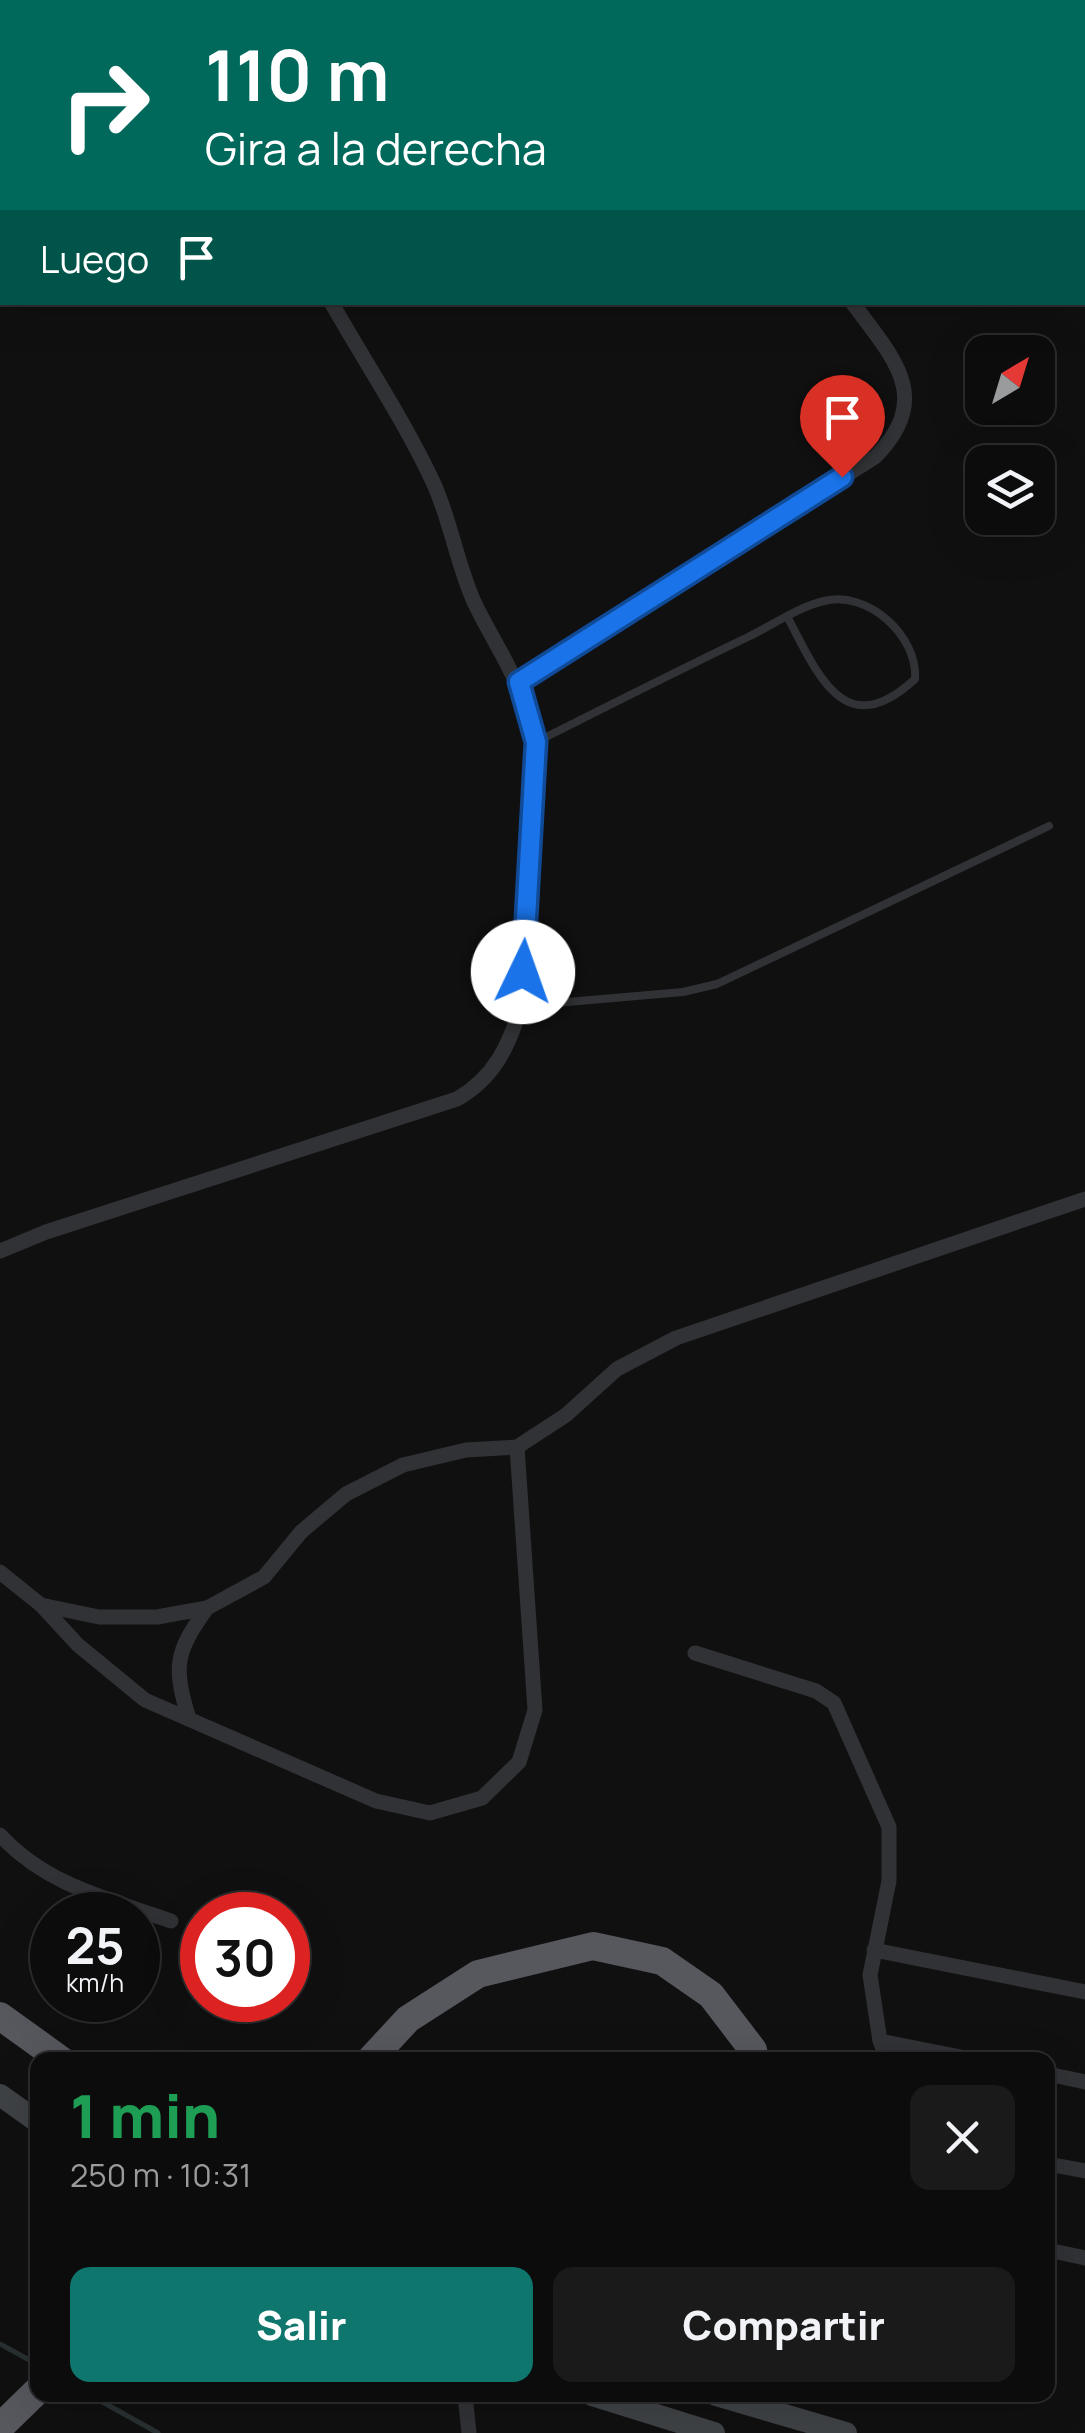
<!DOCTYPE html>
<html lang="es">
<head>
<meta charset="utf-8">
<style>
	body { margin:0; font-family:Manrope,sans-serif; background:#1a1a1b; color:#f1f3f6; height:100vh; display:flex; flex-direction:column; font-size:38px; white-space:nowrap }
	* { box-sizing:border-box; margin:0 }
	p { font-size:32px; color:#9a9b9d }
	.icon { flex:none; width:55px; height:55px; fill:none; stroke:currentColor; stroke-width:2; stroke-linecap:round; stroke-linejoin:round }
	.map { position:relative; flex:1; overflow:hidden }
	.side { position:absolute; left:30px; top:2052px; width:1025px; height:350px; display:flex; flex-direction:column; background:#0c0c0d; border-radius:20px; box-shadow:0 10px 40px #0002,0 0 0 2px #2c2c2e }
	.side>* { flex:none }
	.guide { position:absolute; left:0px; top:0px; width:1085px; height:305px; box-shadow:0 10px 40px #0002,0 0 0 2px #2c2c2e; background:#00695c; color:#fff; overflow:hidden }
	.needle { width:65px; rotate:38deg }
	.buttons { position:absolute; left:965px; top:335px; display:grid; gap:20px }
	.buttons a { display:grid; place-items:center; width:90px; height:90px; border-radius:20px; background:#0c0c0d; box-shadow:0 10px 40px #0002,0 0 0 2px #2c2c2e; font-size:50px }
	.speed { position:absolute; left:30px; top:1892px; display:flex; gap:20px; font-size:50px; font-weight:700; text-align:center }
	.speed>* { display:grid; place-content:center; width:130px; height:130px; border-radius:50%; background:#0c0c0d; box-shadow:0 10px 40px #0002,0 0 0 2px #2c2c2e; line-height:1 }
	.speed small { font-size:25px; font-weight:400 }
	.speed .limit { border:15px solid #d22; background:#fff; color:#111 }
	.pin { position:absolute; display:grid; place-items:center; width:85px; height:85px; color:#fff; margin:-102px -42px; border-radius:50% 50% 50% 0; rotate:-45deg; box-shadow:0 0 10px #0007 }
	.pin .icon { rotate:45deg }
	.me { position:absolute; width:110px; margin:-55px; rotate:3deg; stroke-linejoin:round; filter:drop-shadow(0 0 8px #0008) }
	.turn { display:flex; align-items:center; gap:35px; height:210px; padding:0 40px; font-size:45px }
	.turn .icon { width:130px; height:130px; stroke-width:2.5 }
	.turn b { display:block; font-size:70px; line-height:85px }
	.then { display:flex; align-items:center; height:95px; padding:0 40px; background:#0003; gap:20px; font-size:38px }
	.round { display:grid; place-items:center; flex:none; width:105px; height:105px; border-radius:20px; background:#1a1a1b }
	.overview { display:flex; align-items:center; justify-content:space-between; height:170px; padding:0 40px }
	h1 { font-size:60px; font-weight:800; line-height:75px; color:#1e9e55 }
	.button { display:flex; gap:20px; margin-top:auto; padding:20px 40px }
	.button a { flex:1; height:115px; border-radius:20px; background:#0f766e; color:#fff; font-size:40px; font-weight:800; line-height:115px; text-align:center }
	.button a+a { background:#1a1a1b; color:#f1f3f6 }
	.map>svg:first-child { display:block }
	.lines { fill:none; stroke-linecap:round; stroke-linejoin:round }
	.stream { stroke:#283032; stroke-width:5 }
	.service { stroke:#313235; stroke-width:8 }
	.minor { stroke:#313235; stroke-width:15 }
	.secondary { stroke:#3f4245; stroke-width:22 }
	.trunk { stroke:#56585d; stroke-width:28 }
	.route-casing { stroke:#114b97; stroke-width:25 }
	.route { stroke:#1a73e8; stroke-width:18 }
</style>
</head>
<body>
<div class="map">
<svg width="1085" height="2433" viewBox="0 0 1085 2433">
	<rect width="100%" height="100%" fill="#101011"/>
	<g class="lines">
		<g class="stream">
			<polyline points="0,2344 33,2362"/>
			<polyline points="90,2395 158,2433"/>
		</g>
		<g class="service">
			<path d="M536,742C606,707 677,671 748,637C771,626 798,607 824,601C868,590 918,636 915,679C845,744 818,675 788,618"/>
			<polyline points="521,1006 683,992 717,984 1049,826"/>
		</g>
		<g class="minor">
			<polyline points="160,0 162,2"/>
			<polyline points="90,2 94,0"/>
			<polyline points="927,2 930,0"/>
			<polyline points="0,72 2,70"/>
			<path d="M519,682L875,457C935,397 892,357 852,302"/>
			<path d="M0,1251L46,1232L457,1099C494,1078 509,1046 521,1006L535,766C537,702 502,659 475,604C457,565 451,521 433,482C404,420 365,362 331,302"/>
			<polyline points="0,1572 41,1605 99,1617 157,1617 207,1608 264,1577 301,1532 346,1494 403,1465 466,1450 517,1447 566,1415 617,1369 676,1338 1085,1199"/>
			<polyline points="41,1605 78,1645 145,1700 376,1801 430,1813 482,1798 519,1762 535,1710 517,1447"/>
			<polyline points="695,1653 816,1691 834,1703 889,1827 889,1881 870,1975 880,2041 888,2060"/>
			<path d="M189,1719C173,1666 175,1653 207,1608"/>
			<path d="M0,1835C46,1885 108,1899 171,1921"/>
			<polyline points="874,1950 1085,1992"/>
			<polyline points="880,2041 976,2060"/>
			<polyline points="1048,2074 1085,2082"/>
			<polyline points="1048,2164 1085,2171"/>
			<polyline points="1048,2250 1085,2258"/>
			<polyline points="465,2395 469,2433"/>
		</g>
		<g class="secondary">
			<polyline points="0,2095 38,2122"/>
			<polyline points="592,2395 714,2433"/>
			<polyline points="716,2395 846,2433"/>
		</g>
		<g class="trunk">
			<polyline points="0,2016 61,2060"/>
			<polyline points="370,2060 408,2019 478,1974 593,1946 662,1961 711,1995 753,2050 755,2060"/>
			<polyline points="0,2427 38,2390"/>
		</g>
	</g>
	<g class="lines">
		<g class="route-casing">
			<polyline id="route" points="523,972 536,742 519,682 842,477"/>
		</g>
		<use href="#route" class="route"/>
	</g>
</svg>
<div class="buttons">
<a><svg class="needle" viewBox="-14 -14 28 28"><path d="M0-13l5 13h-10z" fill="#e53935"/><path d="M0 13l5-13h-10z" fill="#9a9b9d"/></svg></a>
<a><svg class="icon" aria-label="layers" viewBox="0 0 24 24"><path d="M12 4l9 5-9 5-9-5zM3 14l9 5 9-5"/></svg></a>
</div>
<div class="speed"><div>25<small>km/h</small></div><div class="limit">30</div></div>
<div class="pin" style="left:842px;top:477px;background:#d93025"><svg class="icon" aria-label="arrive" viewBox="0 0 24 24"><path d="M6 21V4h12l-3 4 3 4H6"/></svg></div>
<svg class="me" style="left:523px;top:972px" viewBox="-20 -20 40 40"><circle r="19" fill="#fff"/><path d="M0-13L10 11 0 6-10 11z" fill="#1a73e8"/></svg>
<div class="guide">
<div class="turn"><svg class="icon" aria-label="right" viewBox="0 0 24 24"><path d="M7 20v-9h11M14 6l5 5-5 5"/></svg><div><b>110 m</b>Gira a la derecha</div></div>
<div class="then">Luego<svg class="icon" aria-label="arrive" viewBox="0 0 24 24"><path d="M6 21V4h12l-3 4 3 4H6"/></svg></div>
</div>
<section class="side">
<div class="overview"><div><h1>1 min</h1><p>250 m · 10:31</p></div><a class="round"><svg class="icon" aria-label="close" viewBox="0 0 24 24"><path d="M6 6l12 12M18 6L6 18"/></svg></a></div>
<div class="button"><a>Salir</a><a>Compartir</a></div>
</section>
</div>
</body>
</html>
